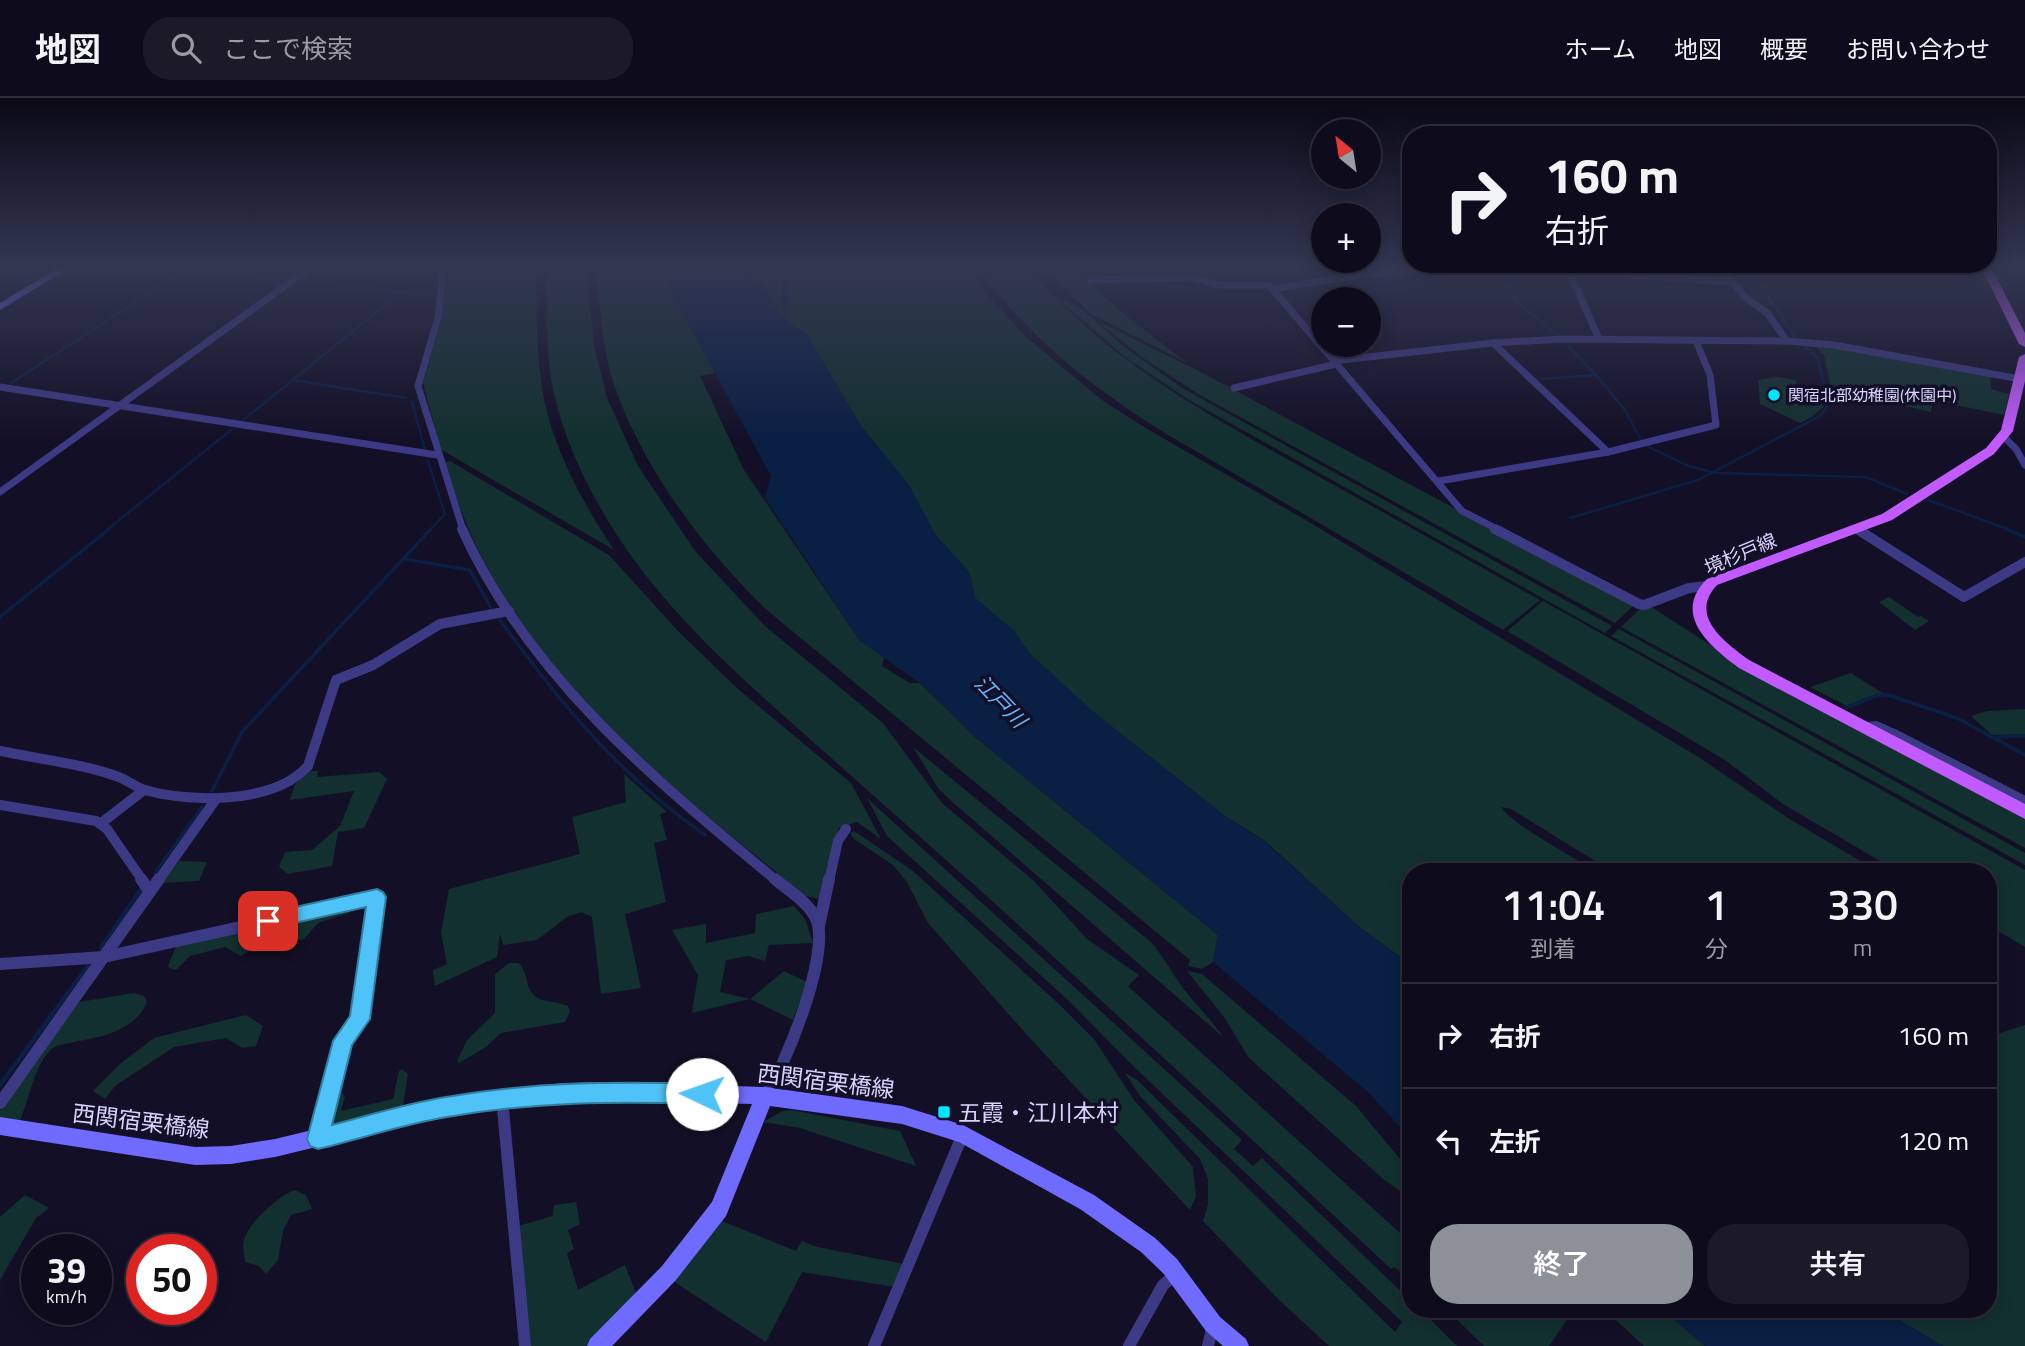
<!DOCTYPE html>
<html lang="ja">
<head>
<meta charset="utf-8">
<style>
	body { margin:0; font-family:"Titillium Web","Noto Sans JP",sans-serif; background:#1c1929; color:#f1f3f6; height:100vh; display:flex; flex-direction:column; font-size:26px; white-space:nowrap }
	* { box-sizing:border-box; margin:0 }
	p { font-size:23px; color:#9b9ba3 }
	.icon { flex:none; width:38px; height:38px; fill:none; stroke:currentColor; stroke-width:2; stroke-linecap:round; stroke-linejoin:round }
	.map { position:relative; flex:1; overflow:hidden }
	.panel { position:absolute; left:1402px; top:765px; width:595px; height:455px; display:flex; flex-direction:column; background:#0e0b1c; border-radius:28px; box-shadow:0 4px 18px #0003,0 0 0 2px #2e2b3b }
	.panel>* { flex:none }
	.top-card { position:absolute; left:1402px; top:28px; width:595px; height:147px; border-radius:28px; box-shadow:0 4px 18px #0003,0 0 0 2px #2e2b3b; background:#0e0b1c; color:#f1f3f6; overflow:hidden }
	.needle { width:46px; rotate:330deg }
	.tools { position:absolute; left:1311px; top:21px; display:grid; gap:14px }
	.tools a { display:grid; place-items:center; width:70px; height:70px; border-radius:50%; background:#0e0b1c; box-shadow:0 4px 18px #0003,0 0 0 2px #2e2b3b; font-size:35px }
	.speed { position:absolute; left:21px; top:1136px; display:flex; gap:14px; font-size:35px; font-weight:700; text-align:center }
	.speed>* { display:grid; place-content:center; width:91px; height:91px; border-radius:50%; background:#0e0b1c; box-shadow:0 4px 18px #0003,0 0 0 2px #2e2b3b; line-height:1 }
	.speed small { font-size:18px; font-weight:400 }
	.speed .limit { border:10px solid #d22; background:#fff; color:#111 }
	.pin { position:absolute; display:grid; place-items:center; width:60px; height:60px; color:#fff; margin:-30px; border-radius:14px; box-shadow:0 4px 10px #0006 }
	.me { position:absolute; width:77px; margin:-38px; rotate:273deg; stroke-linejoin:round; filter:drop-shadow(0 0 5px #0008) }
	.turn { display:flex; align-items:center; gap:24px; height:147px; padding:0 28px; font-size:32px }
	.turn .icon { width:91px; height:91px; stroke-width:2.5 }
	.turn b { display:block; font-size:49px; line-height:60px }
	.eta { display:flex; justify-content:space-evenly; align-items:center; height:119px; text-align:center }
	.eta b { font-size:42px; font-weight:600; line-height:49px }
	.primary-button { display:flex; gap:14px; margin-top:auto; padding:14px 28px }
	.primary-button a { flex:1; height:80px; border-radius:28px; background:#8c9099; color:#fff; font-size:28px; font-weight:600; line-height:80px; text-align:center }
	.primary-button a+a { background:#1c1929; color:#f1f3f6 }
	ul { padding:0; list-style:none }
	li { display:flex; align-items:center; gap:21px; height:105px; padding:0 28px; border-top:2px solid #2e2b3b }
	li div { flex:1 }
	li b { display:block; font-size:26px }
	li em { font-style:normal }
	header { display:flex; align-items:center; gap:42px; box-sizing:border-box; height:98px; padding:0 35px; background:#0e0b1c; border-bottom:2px solid #2e2b3b }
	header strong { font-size:33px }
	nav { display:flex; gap:38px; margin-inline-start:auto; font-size:24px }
	.search { width:490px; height:63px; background:#1c1929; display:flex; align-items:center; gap:18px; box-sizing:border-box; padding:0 24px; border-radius:28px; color:#9b9ba3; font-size:26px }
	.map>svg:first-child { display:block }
	.green { fill:#12302f }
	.water { fill:#0a1f44 }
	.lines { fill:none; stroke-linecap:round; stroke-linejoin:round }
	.stream-far2 { stroke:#0a1f44; stroke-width:2.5 }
	.stream-far1 { stroke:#0a1f44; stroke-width:3.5 }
	.stream { stroke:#0a1f44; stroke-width:4.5 }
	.street-far2 { stroke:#3d3a85; stroke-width:7 }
	.street-far1 { stroke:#3d3a85; stroke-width:10 }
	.street { stroke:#3d3a85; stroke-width:12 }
	.secondary { fill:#6f6bff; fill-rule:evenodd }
	.primary { fill:#c25bff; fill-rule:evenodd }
	.route { fill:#4fc3f7; stroke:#337fa1; stroke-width:2 }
	.poi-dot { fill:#00e5ff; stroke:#130f26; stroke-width:2.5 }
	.labels { text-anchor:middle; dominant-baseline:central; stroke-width:7; stroke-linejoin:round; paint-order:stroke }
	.far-poi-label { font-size:16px; fill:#d9d4ff; stroke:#130f26; text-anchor:start }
	.street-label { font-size:19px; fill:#d9d4ff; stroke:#130f26 }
	.water-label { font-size:21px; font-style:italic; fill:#62b6ff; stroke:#130f26 }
	.near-street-label { font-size:23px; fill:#d9d4ff; stroke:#130f26 }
	.near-poi-label { font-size:23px; fill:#d9d4ff; stroke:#130f26; text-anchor:start }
</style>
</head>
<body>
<header>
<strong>地図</strong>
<div class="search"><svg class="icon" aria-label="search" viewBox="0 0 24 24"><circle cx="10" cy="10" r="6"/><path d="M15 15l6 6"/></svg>ここで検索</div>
<nav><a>ホーム</a><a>地図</a><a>概要</a><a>お問い合わせ</a></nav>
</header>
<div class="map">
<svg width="2025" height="1248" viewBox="0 0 2025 1248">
	<rect width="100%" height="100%" fill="#130f26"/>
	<g class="green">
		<path d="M448,167H537C536,212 536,257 544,301C554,352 585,409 614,452L440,351L423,284L441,225Z"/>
		<path d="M546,167H586L594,247L607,300L638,368L695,453L765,528L883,625L942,705L1034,783L1087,841L1139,877L1128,888L1410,1144V1181L1394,1169L1391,1171C1255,1044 1119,918 981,793C922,741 863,688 803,635C728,568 650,499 600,409C580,375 563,335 554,296C545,255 547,209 546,167Z"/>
		<path d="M597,167H662L673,198L715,275L700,278L744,372L860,543L885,558L882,568L910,585H920L975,639L1218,837L1213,864L1202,871L1188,868L1190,862L768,513C706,454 643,371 615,289C601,250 600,208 597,167Z"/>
		<polygon points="740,167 781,167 784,218 779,219 762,187"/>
		<path d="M810,167H967L987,196L1025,238L1102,302L1149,332L1304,421L1700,660L1788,720L1877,773H1611L1511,711L1501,709C1510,725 1577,762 1597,773L1410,774V866L1358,828L1265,743L1225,718L1092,613L1030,556L1014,533L975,500L969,474L937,439L859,325L807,237L785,221L789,185L792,181L811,177Z"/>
		<path d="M976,167H1025C1102,259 1204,315 1307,372C1385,415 1463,459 1540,502L1503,532L1168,337C1094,291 1027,239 976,167Z"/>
		<polygon points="1042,167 1072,167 1119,212 1187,265 1091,216"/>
		<polygon points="1055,198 1082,211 1123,248 1182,290 1612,528 1605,535 1189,302 1125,259"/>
		<polygon points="1097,223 1197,272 1564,469 1562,472 1585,480 1635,506 1615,525 1200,297 1143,260"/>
		<polygon points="1814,247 1990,278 1991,291 2009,296 2004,317 1932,302 1931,314 1834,292 1831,291 1824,257"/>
		<polygon points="1777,279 1796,282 1797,290 1823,295 1824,308 1812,319 1800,325 1760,306 1758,282"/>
		<path d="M450,363L609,457L678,533L739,592L851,685L881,741L857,724L839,730L832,750L823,802L806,798C685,701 558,603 484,463C467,432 456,398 444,365Z"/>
		<polygon points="1889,499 1918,519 1921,518 1929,523 1915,532 1879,504"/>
		<polygon points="1543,503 2025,772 2025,849 1988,827 1988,774 1897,773 1783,706 1725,662 1507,533"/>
		<polygon points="1650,508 1715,550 2025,719 2025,750 1621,529 1641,510"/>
		<polygon points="1619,531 2025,755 2025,767 1611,538"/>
		<polygon points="1851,575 1884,596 1851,610 1810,589"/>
		<polygon points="2025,611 2025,636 1992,637 1971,618 1987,613"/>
		<path d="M913,649L1151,844C1164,859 1172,875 1183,890C1196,907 1211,921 1223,939L949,701L938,690Z"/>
		<polygon points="311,673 318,673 317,679 379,674 387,681 364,730 338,734 332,768 288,776 279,769 285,754 312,752 340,728 354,693 290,702 295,686"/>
		<polygon points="624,676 667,714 660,716 667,742 654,745 666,804 625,816 641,890 601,896 592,819 581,814 567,819 537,842 503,847 500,836 497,859 435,888 433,872 447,866 441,835 449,791 580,756 572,719 626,704"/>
		<polygon points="867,700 1242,1042 1234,1051 1253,1068 1262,1060 1410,1202 1410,1211 1420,1211 1457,1248 1329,1248 1277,1200 1203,1123 1208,1106 1208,1081 1200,1061 1140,998 1125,975 1137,982 1395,1234 1402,1224 1128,963 1069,903 887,738"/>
		<polygon points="854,733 913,773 1060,907 1094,941 1134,1002 1193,1069 1196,1098 1190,1112 1027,937 928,825 907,784 893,767 854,741 850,735"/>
		<polygon points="179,763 207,764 199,783 162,785"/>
		<polygon points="794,808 805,821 813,845 769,847 765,863 748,858 726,862 720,894 750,901 784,873 807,884 793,922 750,901 692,915 698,877 672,832 706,826 706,845 755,835 756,816"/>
		<polygon points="350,809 349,815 318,825 304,841 293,844 265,841 241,858 225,849 190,858 176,872 171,871 168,868 176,849"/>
		<path d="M509,865H518C529,873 524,890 536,899C545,905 558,903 568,908L570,914L565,924L501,935L486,949L459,965L457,963L467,942L495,915V876Z"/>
		<polygon points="1187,873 1202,876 1356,1008 1410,1073 1410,1096 1400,1093 1383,1081 1249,960 1224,919"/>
		<path d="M134,895L144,898L147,905C132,934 104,938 74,944C67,946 59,946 53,950C33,966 30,1002 19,1024L0,1021V1013L79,904Z"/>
		<polygon points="246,917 263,928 256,948 242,950 226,940 174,949 115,988 105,1001 93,993 121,965 154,940"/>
		<polygon points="2025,927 2025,1248 1943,1248 1880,1211 1988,1211 1988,939"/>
		<polygon points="402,971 408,976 402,1013 333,1030 328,1023 338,989 345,999 341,1013 393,1001 399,973"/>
		<polygon points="792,1012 900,1033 916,1068 800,1030 763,1024 782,1013"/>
		<path d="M294,1092L306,1097L312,1111L291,1117L283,1133L278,1162L266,1176L259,1168L245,1164C245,1159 243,1153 243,1147C245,1127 276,1100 294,1092Z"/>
		<polygon points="25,1097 49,1110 36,1120 0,1182 0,1119"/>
		<polygon points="576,1104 580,1126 568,1132 574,1151 567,1155 578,1192 625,1167 637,1198 586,1248 530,1248 518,1128 553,1118 554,1107"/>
		<polygon points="719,1122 796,1153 802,1143 817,1149 904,1166 895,1189 802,1174 766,1244 673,1183"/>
		<polygon points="1446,1211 1565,1211 1571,1216 1549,1248 1484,1248"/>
		<polygon points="1604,1211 1662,1211 1705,1248 1644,1248"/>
	</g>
	<g class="water">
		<path d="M662,167H740L762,187L782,220L786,212L781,167H810L811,176C805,180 794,180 791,184C783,194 793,210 786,222L807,237L859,325L909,387L937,439L969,474L975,500L1014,533L1030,556L1092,613L1225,718L1264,743L1358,828L1410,866V1040L1368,994L1213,864L1218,837L975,639L920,585L860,543L765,400L771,378L673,198Z"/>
		<polygon points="1662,1211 1880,1211 1943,1248 1705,1248"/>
	</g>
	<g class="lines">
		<g class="stream-far2">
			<polyline points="164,167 180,169"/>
			<polyline points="1319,167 1322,171"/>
			<polyline points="1747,167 1796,240"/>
			<polyline points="188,170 280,181"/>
			<polyline points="1501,174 1519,206 1559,238"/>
			<polyline points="299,181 436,199"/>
			<polyline points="401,194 293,282 406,300"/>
			<polyline points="1563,242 1595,276"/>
			<polyline points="1805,248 1818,261 1826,296"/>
			<polyline points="1539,281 1596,277 1625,312 1642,344"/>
			<polyline points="11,285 188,170"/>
			<polyline points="412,304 425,352"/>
			<polyline points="243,322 293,282"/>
			<polyline points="1647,348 1686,367 1715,375 1866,379 1907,396"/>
			<polyline points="428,363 445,416 430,432"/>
			<polyline points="1928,402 2010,432"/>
			<polyline points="1570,420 1698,382 1820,318 1827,309 1828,299"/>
			<polyline points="107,432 232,331"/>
		</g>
		<g class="stream-far1">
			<polyline points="2006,431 2025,439"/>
			<polyline points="404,461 470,472 491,510"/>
			<polyline points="0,519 109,431"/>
			<path d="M500,522C561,606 619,677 705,737"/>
			<polyline points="1847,609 1878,597 1888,597 1957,620 2025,657"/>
			<polyline points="1996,639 2025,638"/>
			<polyline points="212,693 242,634 431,431"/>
			<polyline points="155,775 202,709"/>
		</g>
		<g class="stream">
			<polyline points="101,850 141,791"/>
			<polyline points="0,987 88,868"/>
		</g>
		<g class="street-far2">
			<polyline points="444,167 438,220 418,288 463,432"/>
			<polyline points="1720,167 1745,199 1768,216 1787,243"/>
			<polyline points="1570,175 1599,241"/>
			<polyline points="1090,182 1192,179 1218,187 1269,187 1462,413 1499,432"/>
			<path d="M1273,191C1310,185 1347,178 1384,175C1499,166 1616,176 1731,184"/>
			<polyline points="1493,245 1608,354"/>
			<polyline points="1333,263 1493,245 1562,241 1787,243 1834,247 2020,281"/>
			<polyline points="0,289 437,357"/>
			<polyline points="1234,290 1336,266"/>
			<polyline points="2004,339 2016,351 2025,367"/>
			<polyline points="1439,383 1608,354 1716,327 1710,277 1696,243"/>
			<polyline points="0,394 314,167"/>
		</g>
		<g class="street-far1">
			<path d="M462,431C529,579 655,682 777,783"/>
			<polyline points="1495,431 1639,506 1644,507 1689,490 1707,488"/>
			<polyline points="1857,431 1964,499 2025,464"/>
			<polyline points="1867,629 1876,628 1894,636 2025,703"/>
			<path d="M0,653C38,661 79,665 116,678C126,681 135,689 145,692C191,705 274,706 308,668L336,582L373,567L440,526L509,513"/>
			<polyline points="0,707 96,723 107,731 143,783"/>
			<polyline points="100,726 144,692"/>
			<polyline points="158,783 216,701"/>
			<polyline points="829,783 838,743 846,731"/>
		</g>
		<g class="street">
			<polyline points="141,781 150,794"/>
			<polyline points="819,828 829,781"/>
			<polyline points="0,866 104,859 377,799 360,921 343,943 318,1040"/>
			<path d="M765,998C786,967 829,859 817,823C811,806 789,793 775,781"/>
			<polyline points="502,1000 525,1248"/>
			<polyline points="0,1005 159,781"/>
			<polyline points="874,1248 963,1036"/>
			<polyline points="1129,1248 1163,1187 1176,1176"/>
			<polyline points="1208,1248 1213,1227"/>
		</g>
		<g class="secondary">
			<polygon points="63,167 74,167 0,212 0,205"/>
			<polygon points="612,984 765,989 902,1008 963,1027 1094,1097 1155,1140 1177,1161 1220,1219 1246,1241 1249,1248 1223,1248 1206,1233 1163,1175 1141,1154 1080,1111 959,1044 902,1026 770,1008 726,1118 676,1182 612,1248 587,1248 590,1241 662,1168 712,1104 752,1006 612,1002 563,1003 444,1018 275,1059 231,1066 195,1067 0,1037 0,1019 195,1049 231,1048 275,1041 444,1000 563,985"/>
		</g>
		<g class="primary">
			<polygon points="1980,167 1990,167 2025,235 2025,249 2019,246"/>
			<path d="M2025,256V283L2013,333L1994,356L1892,422L1717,487C1688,518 1725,544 1749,562L2025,706V721L1739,570C1708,547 1672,516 1707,481L1882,416L1986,350L2001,332L2019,259Z"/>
		</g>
	</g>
	<linearGradient id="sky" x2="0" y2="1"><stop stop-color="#0a0815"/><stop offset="0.49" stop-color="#333752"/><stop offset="1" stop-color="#333752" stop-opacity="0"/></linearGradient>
	<rect width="2025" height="342" fill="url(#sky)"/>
	<path class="route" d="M377,791L383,794L386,799L370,921L352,947L332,1027C370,1017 408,1005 446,999C531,984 616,983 702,986L710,989L713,996L710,1003L702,1006C616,1003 532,1004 447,1019C404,1026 360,1041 318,1051L310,1048L307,1041L333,943L350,918L366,809L268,831L261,829L258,823L261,818L268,815Z"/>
	<g class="poi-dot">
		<circle cx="1774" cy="297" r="7"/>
		<rect x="937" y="1007" width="14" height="14" rx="3.5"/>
	</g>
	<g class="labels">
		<g class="far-poi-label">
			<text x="1788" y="297">関宿北部幼稚園(休園中)</text>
		</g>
		<g class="street-label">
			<text transform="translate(1740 455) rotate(-23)">境杉戸線</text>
		</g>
		<g class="water-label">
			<text transform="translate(1001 603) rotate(46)">江戸川</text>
		</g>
		<g class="near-street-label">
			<text transform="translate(826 983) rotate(7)">西関宿栗橋線</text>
			<text transform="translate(141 1023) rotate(7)">西関宿栗橋線</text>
		</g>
		<g class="near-poi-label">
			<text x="958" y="1014">五霞・江川本村</text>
		</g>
	</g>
</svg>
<div class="tools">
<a><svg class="needle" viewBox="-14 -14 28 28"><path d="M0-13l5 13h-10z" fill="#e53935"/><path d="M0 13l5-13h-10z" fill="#9b9ba3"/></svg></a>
<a>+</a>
<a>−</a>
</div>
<div class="speed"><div>39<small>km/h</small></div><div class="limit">50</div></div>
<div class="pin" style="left:268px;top:823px;background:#d93025"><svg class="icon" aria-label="arrive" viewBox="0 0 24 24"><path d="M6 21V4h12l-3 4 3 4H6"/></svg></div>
<svg class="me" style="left:702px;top:996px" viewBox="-20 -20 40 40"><circle r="19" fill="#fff"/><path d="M0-13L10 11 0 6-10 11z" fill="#4fc3f7"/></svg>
<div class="top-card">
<div class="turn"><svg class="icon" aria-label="right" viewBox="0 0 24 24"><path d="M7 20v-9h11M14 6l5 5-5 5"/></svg><div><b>160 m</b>右折</div></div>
</div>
<section class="panel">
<div class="eta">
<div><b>11:04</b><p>到着</p></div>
<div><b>1</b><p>分</p></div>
<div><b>330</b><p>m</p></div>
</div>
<ul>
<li><svg class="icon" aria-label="right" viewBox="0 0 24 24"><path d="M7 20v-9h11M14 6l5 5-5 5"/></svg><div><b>右折</b></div><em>160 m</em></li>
<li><svg class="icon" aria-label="left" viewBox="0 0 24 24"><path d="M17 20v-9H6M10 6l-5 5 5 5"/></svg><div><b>左折</b></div><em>120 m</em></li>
</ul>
<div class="primary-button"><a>終了</a><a>共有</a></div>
</section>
</div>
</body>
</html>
